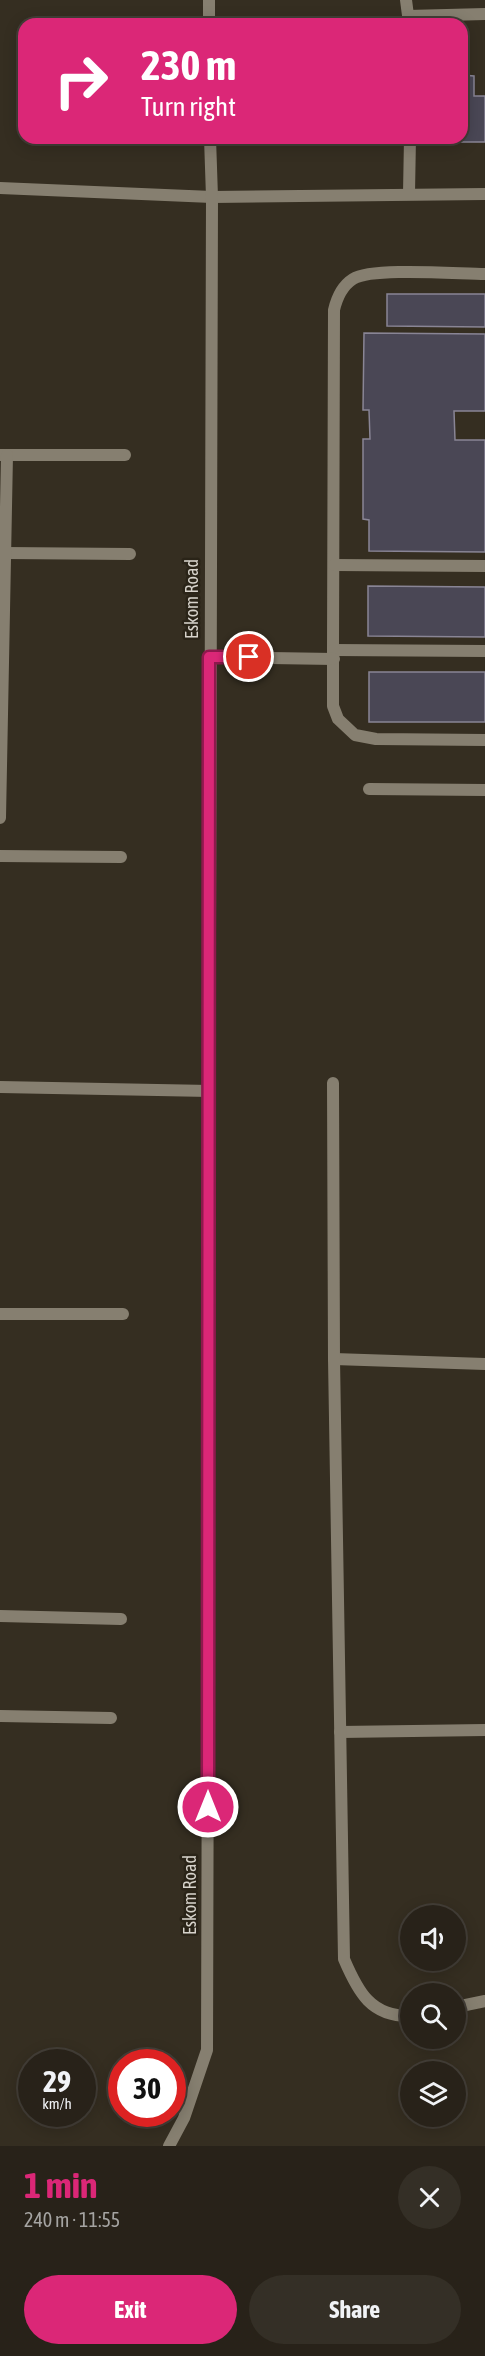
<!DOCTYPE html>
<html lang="en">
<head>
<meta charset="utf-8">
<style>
	body { margin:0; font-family:"Asap Condensed",sans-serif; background:#342f26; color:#f1f3f6; height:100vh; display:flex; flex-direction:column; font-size:22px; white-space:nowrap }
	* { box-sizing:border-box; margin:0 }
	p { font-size:20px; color:#a5a4a2 }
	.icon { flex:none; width:33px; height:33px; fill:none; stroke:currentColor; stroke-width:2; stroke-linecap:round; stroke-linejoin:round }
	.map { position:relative; height:2146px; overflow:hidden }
	.sheet { display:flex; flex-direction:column; background:#282219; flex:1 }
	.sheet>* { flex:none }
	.guide { position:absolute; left:18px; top:18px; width:450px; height:126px; border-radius:18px; box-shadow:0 3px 15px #0003,0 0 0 2px #443f38; background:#db2777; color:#fff; overflow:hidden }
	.fabs { position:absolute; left:400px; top:1905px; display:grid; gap:12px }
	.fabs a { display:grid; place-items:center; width:66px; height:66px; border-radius:50%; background:#282219; box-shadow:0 3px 15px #0003,0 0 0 2px #443f38; font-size:30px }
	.speed { position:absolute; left:18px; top:2049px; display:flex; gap:12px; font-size:30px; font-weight:700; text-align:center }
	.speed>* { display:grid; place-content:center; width:78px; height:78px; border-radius:50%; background:#282219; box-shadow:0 3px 15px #0003,0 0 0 2px #443f38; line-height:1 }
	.speed small { font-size:15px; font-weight:400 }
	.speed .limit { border:9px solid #d22; background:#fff; color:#111 }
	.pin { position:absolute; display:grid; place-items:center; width:51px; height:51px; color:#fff; margin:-26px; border:3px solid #fff; border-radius:50%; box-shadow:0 2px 6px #0007 }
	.me { position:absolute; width:66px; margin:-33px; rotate:0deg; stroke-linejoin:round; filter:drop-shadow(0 0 4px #0008) }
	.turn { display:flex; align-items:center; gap:21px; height:126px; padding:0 24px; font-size:27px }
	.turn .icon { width:78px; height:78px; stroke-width:2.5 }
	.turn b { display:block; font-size:42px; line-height:51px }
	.round { display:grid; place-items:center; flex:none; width:63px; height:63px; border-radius:32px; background:#342f26 }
	.overview { display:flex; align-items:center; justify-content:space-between; height:102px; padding:0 24px }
	h1 { font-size:36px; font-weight:700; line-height:45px; color:#db2777 }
	.button { display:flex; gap:12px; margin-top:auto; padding:12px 24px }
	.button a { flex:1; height:69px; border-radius:36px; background:#db2777; color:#fff; font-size:24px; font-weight:700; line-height:69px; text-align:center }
	.button a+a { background:#342f26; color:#f1f3f6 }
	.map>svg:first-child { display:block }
	.building { fill:#4a4755; stroke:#898595; stroke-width:1.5 }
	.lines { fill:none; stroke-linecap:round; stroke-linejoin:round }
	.service { stroke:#867f70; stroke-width:12 }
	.minor { stroke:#867f70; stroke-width:12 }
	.route-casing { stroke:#8e194d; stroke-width:15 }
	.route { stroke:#db2777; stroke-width:10 }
	.labels { text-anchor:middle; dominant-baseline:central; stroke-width:5; stroke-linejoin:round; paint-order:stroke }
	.street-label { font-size:18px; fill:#d7d3cb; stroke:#2a2418 }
</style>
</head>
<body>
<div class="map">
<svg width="485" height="2146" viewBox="0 0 485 2146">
	<rect width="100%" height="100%" fill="#352e21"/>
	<g class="building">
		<polygon points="462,75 474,76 474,96 485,96 485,142 442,142 442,138 462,138"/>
		<polygon points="387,294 485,294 485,327 387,326"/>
		<polygon points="364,333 485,334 485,411 454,411 455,440 485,440 485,552 369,551 369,520 363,519 363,439 370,439 369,410 363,410"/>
		<polygon points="368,586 485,587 485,637 368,636"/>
		<rect x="369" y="672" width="116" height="50"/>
	</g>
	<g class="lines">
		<g class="service">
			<polyline points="406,0 409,23"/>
			<polyline points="408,16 485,14"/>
			<polyline points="409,193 410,138"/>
			<path d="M485,274C459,274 372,267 353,279C342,286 337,297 334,310L333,650V706L338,719L355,735L376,739L485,740"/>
			<polyline points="0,455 125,455"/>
			<polyline points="5,553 130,554"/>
			<polyline points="334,565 485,566"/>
			<polyline points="333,650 485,651"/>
			<polyline points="209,657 334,659"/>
			<polyline points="369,789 485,790"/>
			<polyline points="0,818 7,455"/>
			<polyline points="0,856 121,857"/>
			<polyline points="0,1087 210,1091"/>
			<polyline points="0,1314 123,1314"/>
			<polyline points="334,1359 485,1364"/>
			<polyline points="0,1616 121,1619"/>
			<polyline points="0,1716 111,1718"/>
			<polyline points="340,1732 485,1730"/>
		</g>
		<g class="minor">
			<polyline points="209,24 209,0"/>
			<polyline points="0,188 212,197 485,194"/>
			<path d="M333,1083L334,1359L344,1959C358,1992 371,2017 411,2016"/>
			<polyline points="456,2007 485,2001"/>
			<polyline points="169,2146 184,2118 207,2050 212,197 210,138"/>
		</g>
	</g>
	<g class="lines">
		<g class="route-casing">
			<polyline id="route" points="208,1807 209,657 249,657"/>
		</g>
		<use href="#route" class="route"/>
	</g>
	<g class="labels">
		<g class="street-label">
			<text transform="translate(191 599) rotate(-90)">Eskom Road</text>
			<text transform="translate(189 1895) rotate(-90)">Eskom Road</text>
		</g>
	</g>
</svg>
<div class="fabs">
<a><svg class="icon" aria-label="sound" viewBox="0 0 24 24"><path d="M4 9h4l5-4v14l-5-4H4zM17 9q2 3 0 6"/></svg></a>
<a><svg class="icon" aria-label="search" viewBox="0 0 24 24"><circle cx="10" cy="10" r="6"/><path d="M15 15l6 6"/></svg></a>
<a><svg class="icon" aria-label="layers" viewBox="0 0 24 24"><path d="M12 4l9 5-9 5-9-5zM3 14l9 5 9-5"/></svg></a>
</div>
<div class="speed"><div>29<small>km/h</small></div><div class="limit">30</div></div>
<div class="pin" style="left:249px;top:657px;background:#d93025"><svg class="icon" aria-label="arrive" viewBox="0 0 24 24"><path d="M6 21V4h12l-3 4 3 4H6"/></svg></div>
<svg class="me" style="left:208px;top:1807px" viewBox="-20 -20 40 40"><circle r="17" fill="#db2777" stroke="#fff" stroke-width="3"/><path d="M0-11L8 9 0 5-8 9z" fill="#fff"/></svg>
<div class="guide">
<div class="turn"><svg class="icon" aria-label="right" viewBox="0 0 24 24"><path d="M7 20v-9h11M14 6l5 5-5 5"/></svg><div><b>230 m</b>Turn right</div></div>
</div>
</div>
<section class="sheet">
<div class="overview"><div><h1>1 min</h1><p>240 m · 11:55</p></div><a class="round"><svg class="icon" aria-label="close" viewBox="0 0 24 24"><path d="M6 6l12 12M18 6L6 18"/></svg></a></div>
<div class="button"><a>Exit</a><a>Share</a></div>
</section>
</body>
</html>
